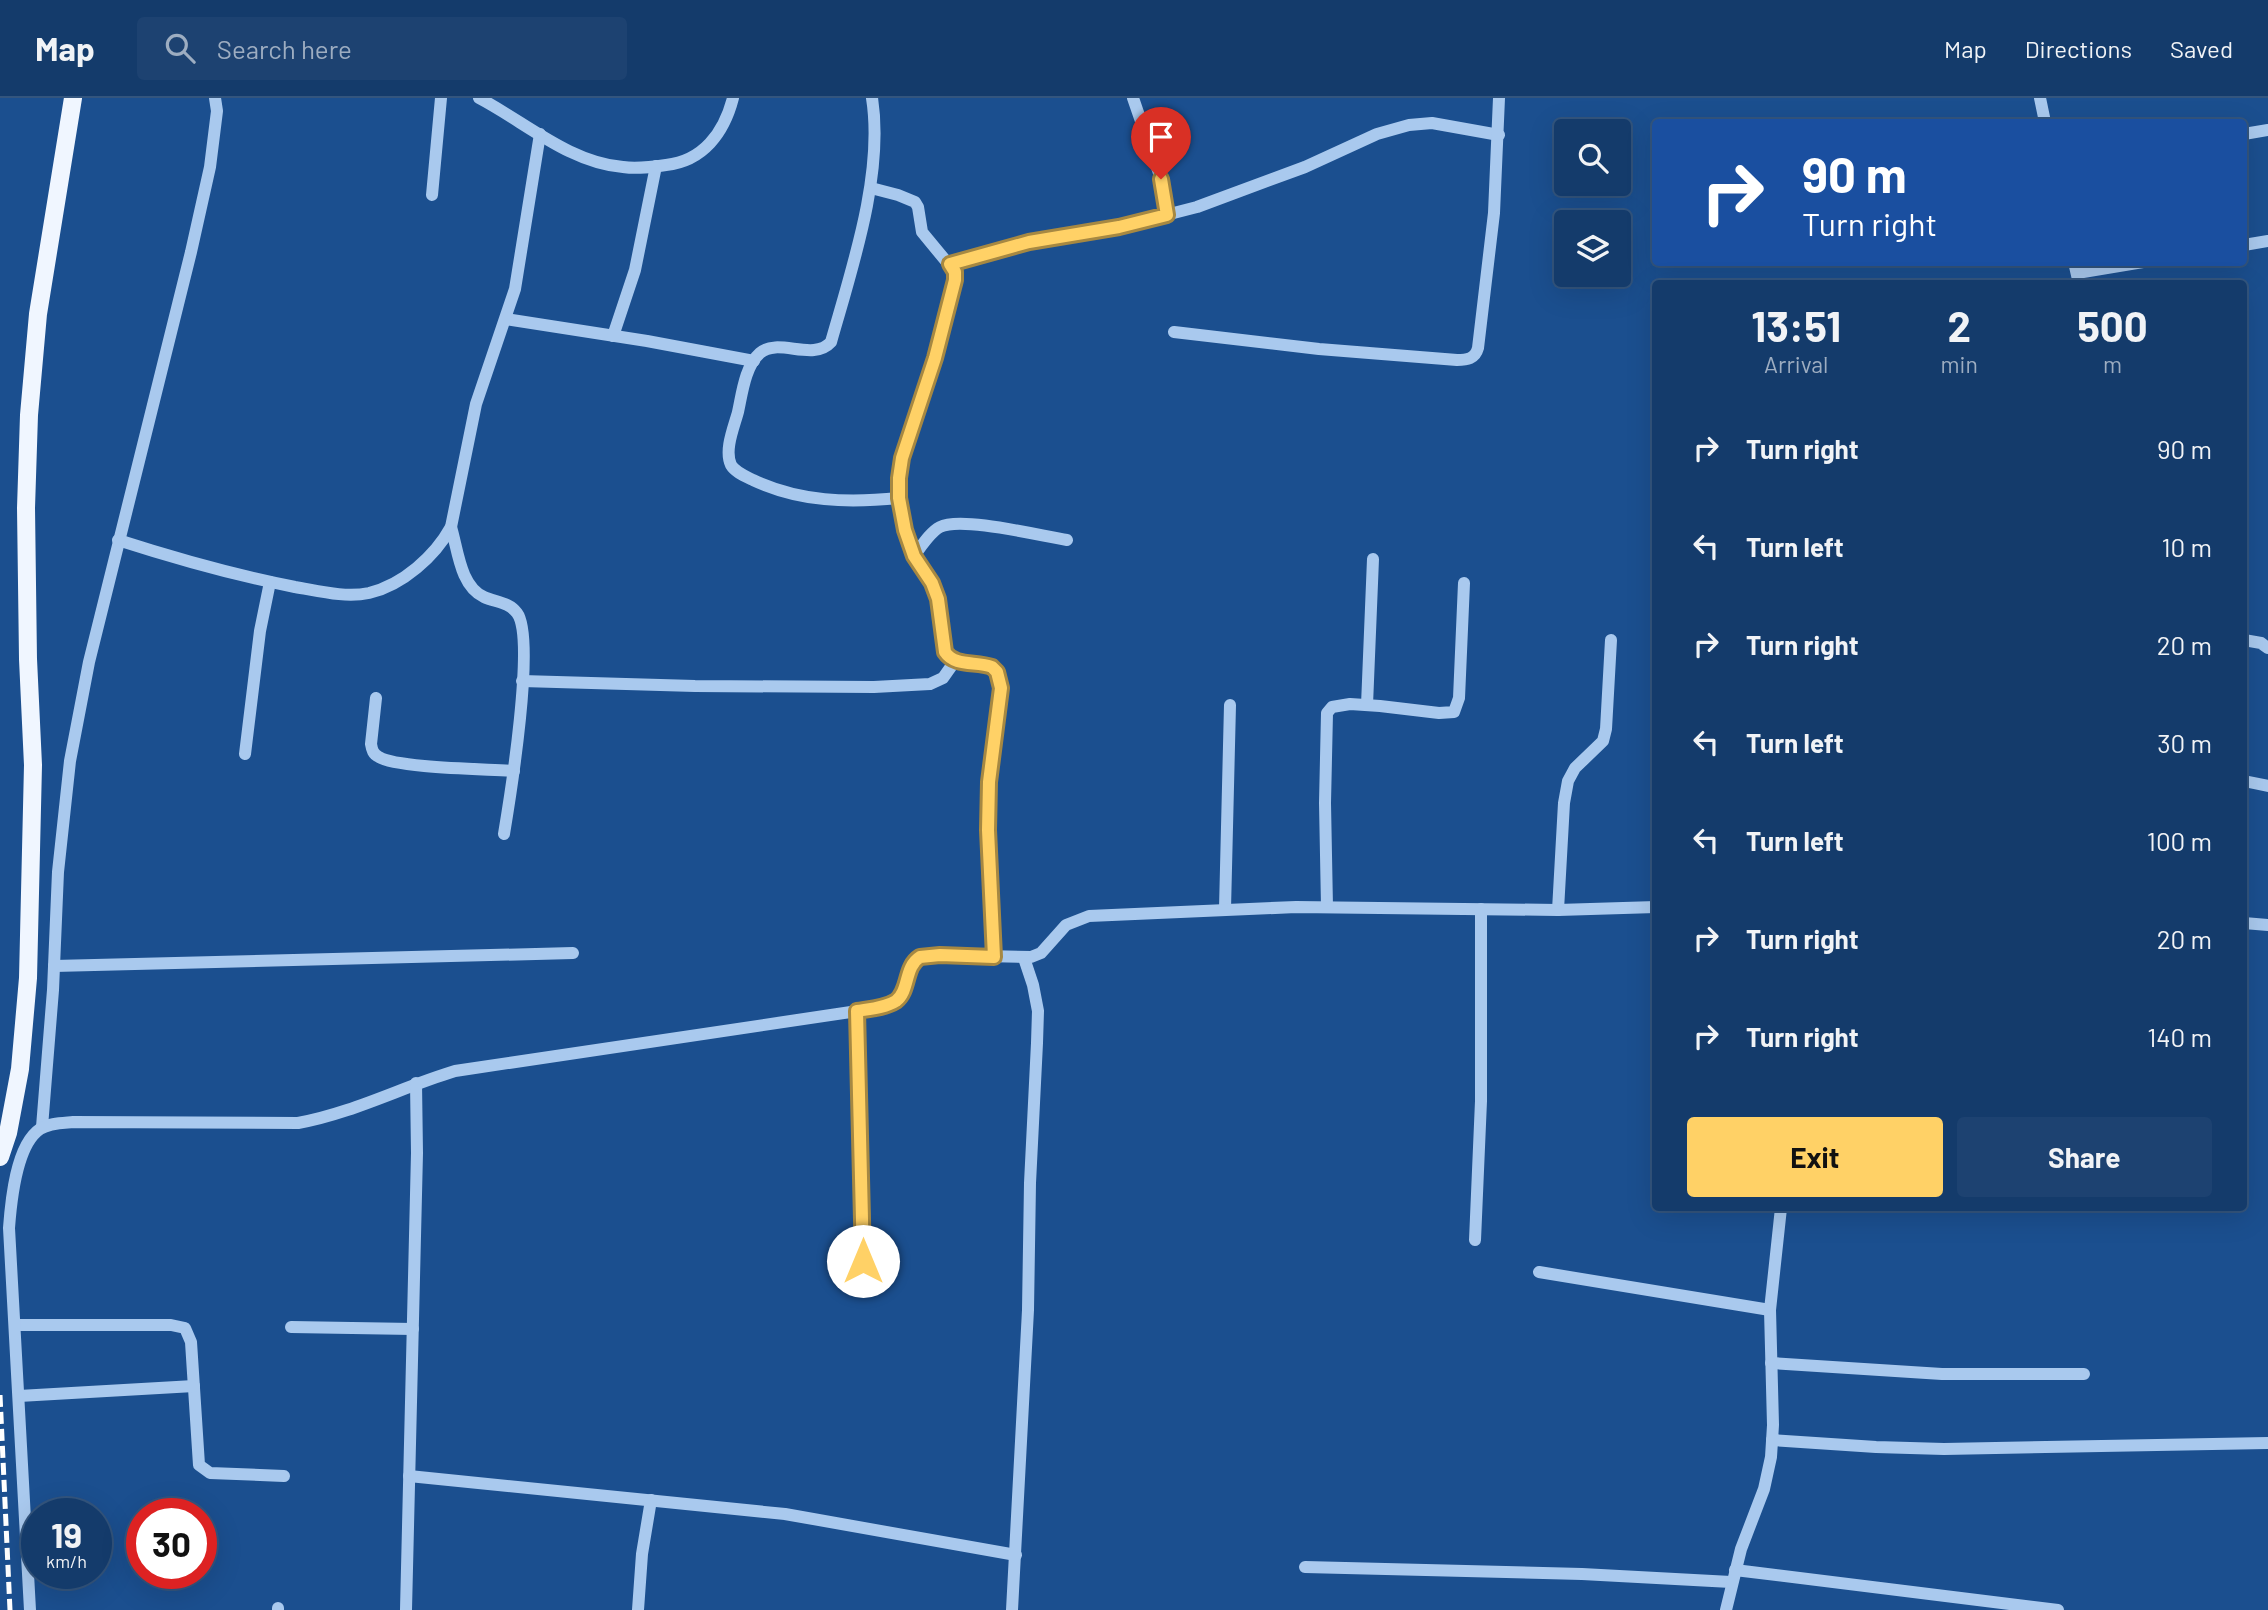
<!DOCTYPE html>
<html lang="en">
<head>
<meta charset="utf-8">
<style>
	body { margin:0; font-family:Barlow,sans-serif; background:#1d4271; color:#f1f3f6; height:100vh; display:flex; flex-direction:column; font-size:26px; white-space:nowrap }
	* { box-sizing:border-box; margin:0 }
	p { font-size:23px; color:#9dadc1 }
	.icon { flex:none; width:38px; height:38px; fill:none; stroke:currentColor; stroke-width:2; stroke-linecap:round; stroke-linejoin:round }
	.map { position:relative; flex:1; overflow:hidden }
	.details { position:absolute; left:1652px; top:182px; width:595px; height:931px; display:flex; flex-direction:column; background:#143b6b; border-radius:7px; box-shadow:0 7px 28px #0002,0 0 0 2px #33557e }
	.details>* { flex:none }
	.hud { position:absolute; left:1652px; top:21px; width:595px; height:147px; border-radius:7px; box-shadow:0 7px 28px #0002,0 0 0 2px #33557e; background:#1a4fa0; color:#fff; overflow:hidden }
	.fabs { position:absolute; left:1554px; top:21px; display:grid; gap:14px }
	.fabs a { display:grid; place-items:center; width:77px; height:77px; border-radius:7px; background:#143b6b; box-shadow:0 7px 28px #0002,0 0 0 2px #33557e; font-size:35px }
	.speed { position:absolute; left:21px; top:1400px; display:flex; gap:14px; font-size:35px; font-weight:700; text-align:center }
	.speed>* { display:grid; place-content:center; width:91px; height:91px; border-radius:50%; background:#143b6b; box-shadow:0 7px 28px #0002,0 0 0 2px #33557e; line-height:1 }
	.speed small { font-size:18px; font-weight:400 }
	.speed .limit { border:10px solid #d22; background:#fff; color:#111 }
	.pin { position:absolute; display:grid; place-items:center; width:60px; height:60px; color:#fff; margin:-72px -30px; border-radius:50% 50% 50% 0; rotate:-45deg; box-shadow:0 0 7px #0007 }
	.pin .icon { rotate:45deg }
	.me { position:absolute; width:77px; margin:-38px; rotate:0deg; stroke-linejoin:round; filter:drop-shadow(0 0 5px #0008) }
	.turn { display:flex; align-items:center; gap:24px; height:147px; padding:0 35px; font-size:32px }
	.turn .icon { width:91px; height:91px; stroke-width:2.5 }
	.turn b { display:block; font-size:49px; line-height:60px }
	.eta { display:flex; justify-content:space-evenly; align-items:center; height:119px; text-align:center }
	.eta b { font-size:42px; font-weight:700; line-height:49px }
	.button { display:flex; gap:14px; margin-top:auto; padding:14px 35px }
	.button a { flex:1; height:80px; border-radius:7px; background:#ffd166; color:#111; font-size:28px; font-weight:700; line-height:80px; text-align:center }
	.button a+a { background:#1d4271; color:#f1f3f6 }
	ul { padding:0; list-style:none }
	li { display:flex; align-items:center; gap:21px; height:98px; padding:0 35px }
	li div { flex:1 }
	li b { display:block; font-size:26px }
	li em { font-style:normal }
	header { display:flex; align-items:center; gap:42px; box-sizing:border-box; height:98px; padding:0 35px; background:#143b6b; border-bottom:2px solid #33557e }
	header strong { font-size:33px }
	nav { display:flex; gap:38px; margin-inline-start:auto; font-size:24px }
	.search { width:490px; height:63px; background:#1d4271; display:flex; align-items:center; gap:18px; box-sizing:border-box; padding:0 24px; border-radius:7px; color:#9dadc1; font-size:26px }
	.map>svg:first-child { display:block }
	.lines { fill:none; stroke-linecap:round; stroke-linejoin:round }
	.minor { stroke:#a9c9ee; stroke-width:12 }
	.major { stroke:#f0f6ff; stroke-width:18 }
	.rail { stroke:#fff; stroke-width:5; stroke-dasharray:12 5; stroke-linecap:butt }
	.route-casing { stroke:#a68842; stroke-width:18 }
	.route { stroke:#ffd166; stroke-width:12 }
</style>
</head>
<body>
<header>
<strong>Map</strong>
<div class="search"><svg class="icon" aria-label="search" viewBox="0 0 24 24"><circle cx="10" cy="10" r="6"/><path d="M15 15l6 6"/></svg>Search here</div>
<nav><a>Map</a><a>Directions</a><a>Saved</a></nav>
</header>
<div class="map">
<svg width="2268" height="1512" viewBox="0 0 2268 1512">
	<rect width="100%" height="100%" fill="#1b4f8f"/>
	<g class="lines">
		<g class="minor">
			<path d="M479,0C525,24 570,65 623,69C638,71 652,69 666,67C703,63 724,35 733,0"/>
			<path d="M872,0C884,76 852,170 831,244C813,264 778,239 760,255C745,268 742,296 738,314C734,329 724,352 731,367C735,374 745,378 753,382C800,404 848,405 899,400"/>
			<polyline points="1133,0 1161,81 1167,117"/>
			<polyline points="2040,0 2045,24"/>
			<polyline points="2244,36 2268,32"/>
			<path d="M871,90L898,97L915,104L918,109L922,134L955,174V182L935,260L902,360L899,380V400L905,432L914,458L932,485L938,501L945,553C955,569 976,563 992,569L997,574L1001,590L989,684L988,732L994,859"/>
			<polyline points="432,97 441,0"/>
			<polyline points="2244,147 2268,143"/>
			<polyline points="2074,164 2079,186"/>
			<polyline points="951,166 1029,144 1119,129 1197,109 1305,69 1377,36 1409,27 1432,25 1499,37"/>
			<polyline points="2077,175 2143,164"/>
			<polyline points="506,221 647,243 754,263"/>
			<path d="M1174,234L1319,251L1457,262C1467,262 1475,261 1478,250L1494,115L1499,0"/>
			<polyline points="613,238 635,172 656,68"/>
			<path d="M451,429C458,452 460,488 484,499C495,504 509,504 517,515C536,540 510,700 504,736"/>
			<path d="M118,442C177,461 234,477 295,489C319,493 345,500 369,495C403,487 435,458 451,429L476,306L515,191L540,36"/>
			<path d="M914,458C921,449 930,434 940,429C961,418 1041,438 1067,442"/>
			<polyline points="2244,542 2261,545 2268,550"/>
			<polyline points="522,583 695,588 874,589 930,586 943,580 955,563"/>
			<path d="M376,600L371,646C372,652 373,656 379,659C396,670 488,671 514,673"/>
			<polyline points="1367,607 1373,461"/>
			<polyline points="245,656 260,533 270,484"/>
			<polyline points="2244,683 2268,688"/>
			<polyline points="1327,809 1325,705 1327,615 1332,609 1350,606 1380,608 1439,615 1454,614 1459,600 1464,485"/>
			<polyline points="1225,811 1230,607"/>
			<polyline points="1558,812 1564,705 1568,683 1575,670 1603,643 1606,631 1611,542"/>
			<polyline points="2244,825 2268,827"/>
			<polyline points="54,868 573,855"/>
			<polyline points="857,913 862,1055 863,1163"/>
			<polyline points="42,1029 53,892 58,774 70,663 89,564 191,154 210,69 217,13 215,0"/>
			<polyline points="1475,1142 1481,1003 1481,811"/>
			<polyline points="1539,1174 1770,1212"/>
			<polyline points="16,1227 171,1227 185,1230 191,1244 199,1367 210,1375 284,1378"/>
			<polyline points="291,1229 413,1231"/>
			<polyline points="1771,1265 1942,1276 2084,1276"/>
			<polyline points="19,1298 194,1288"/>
			<polyline points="1772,1342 1876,1349 1944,1351 2268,1345"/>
			<polyline points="409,1378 785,1416 1016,1457"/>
			<polyline points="1305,1469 1582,1476 1731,1484"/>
			<polyline points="1735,1472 2058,1512"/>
			<path d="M30,1512L9,1130C11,1103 16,1047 40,1031C49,1025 62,1025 73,1024L298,1025C353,1015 402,989 455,973L871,911C923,899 893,876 920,859L940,857L1031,859L1041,855L1066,827L1089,818L1296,809L1558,812L1656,809"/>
			<polyline points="278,1512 278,1510"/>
			<polyline points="406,1512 417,1055 416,985"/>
			<polyline points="638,1512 642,1456 651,1402"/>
			<polyline points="1012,1512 1028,1212 1030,1085 1037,945 1038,913 1033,887 1024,860"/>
			<polyline points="1726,1512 1741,1451 1764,1391 1771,1359 1773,1327 1770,1212 1781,1110"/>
		</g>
		<polyline class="major" points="0,1059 8,1035 20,971 28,880 33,667 28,561 26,410 29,317 38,216 73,0"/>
		<polyline class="rail" points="0,1297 10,1512"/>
	</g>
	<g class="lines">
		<g class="route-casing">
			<path id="route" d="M863,1163L857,913C869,911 885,910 896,903C910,892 904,869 920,859L940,857L994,859L988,732L989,684L1001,590L997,574L992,569C976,563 955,569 945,554L938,501L932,485L914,458L905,432L899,400V380L902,360L935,260L955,182V174L950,166L1029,144L1119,129L1167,117L1161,81"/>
		</g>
		<use href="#route" class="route"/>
	</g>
</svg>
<div class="fabs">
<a><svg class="icon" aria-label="search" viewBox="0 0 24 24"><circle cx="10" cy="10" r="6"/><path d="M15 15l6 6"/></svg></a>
<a><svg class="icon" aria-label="layers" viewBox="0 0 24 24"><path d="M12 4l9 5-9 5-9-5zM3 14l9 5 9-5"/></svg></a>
</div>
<div class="speed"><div>19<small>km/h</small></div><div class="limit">30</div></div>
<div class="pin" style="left:1161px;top:81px;background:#d93025"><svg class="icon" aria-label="arrive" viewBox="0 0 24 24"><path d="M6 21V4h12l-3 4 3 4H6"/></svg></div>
<svg class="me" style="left:863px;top:1163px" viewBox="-20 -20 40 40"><circle r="19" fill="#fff"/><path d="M0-13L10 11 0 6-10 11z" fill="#ffd166"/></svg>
<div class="hud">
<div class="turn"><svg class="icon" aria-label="right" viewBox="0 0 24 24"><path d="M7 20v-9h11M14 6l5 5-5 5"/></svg><div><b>90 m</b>Turn right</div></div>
</div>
<section class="details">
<div class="eta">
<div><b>13:51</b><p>Arrival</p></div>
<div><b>2</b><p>min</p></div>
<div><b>500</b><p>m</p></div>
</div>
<ul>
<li><svg class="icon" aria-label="right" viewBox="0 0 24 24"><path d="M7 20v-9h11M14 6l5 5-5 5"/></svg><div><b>Turn right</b></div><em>90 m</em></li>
<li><svg class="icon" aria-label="left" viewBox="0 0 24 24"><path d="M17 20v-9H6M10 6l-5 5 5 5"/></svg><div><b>Turn left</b></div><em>10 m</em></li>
<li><svg class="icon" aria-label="right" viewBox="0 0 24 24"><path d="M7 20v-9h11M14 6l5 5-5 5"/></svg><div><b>Turn right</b></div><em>20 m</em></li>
<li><svg class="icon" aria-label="left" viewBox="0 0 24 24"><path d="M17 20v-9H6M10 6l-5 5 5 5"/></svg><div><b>Turn left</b></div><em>30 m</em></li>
<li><svg class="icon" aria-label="left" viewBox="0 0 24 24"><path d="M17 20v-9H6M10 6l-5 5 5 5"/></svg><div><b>Turn left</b></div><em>100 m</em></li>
<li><svg class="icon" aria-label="right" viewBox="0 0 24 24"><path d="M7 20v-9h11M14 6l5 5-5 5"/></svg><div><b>Turn right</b></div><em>20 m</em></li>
<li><svg class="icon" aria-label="right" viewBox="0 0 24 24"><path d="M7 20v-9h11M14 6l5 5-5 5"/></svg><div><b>Turn right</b></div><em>140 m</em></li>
</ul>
<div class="button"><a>Exit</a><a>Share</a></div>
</section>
</div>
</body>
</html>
